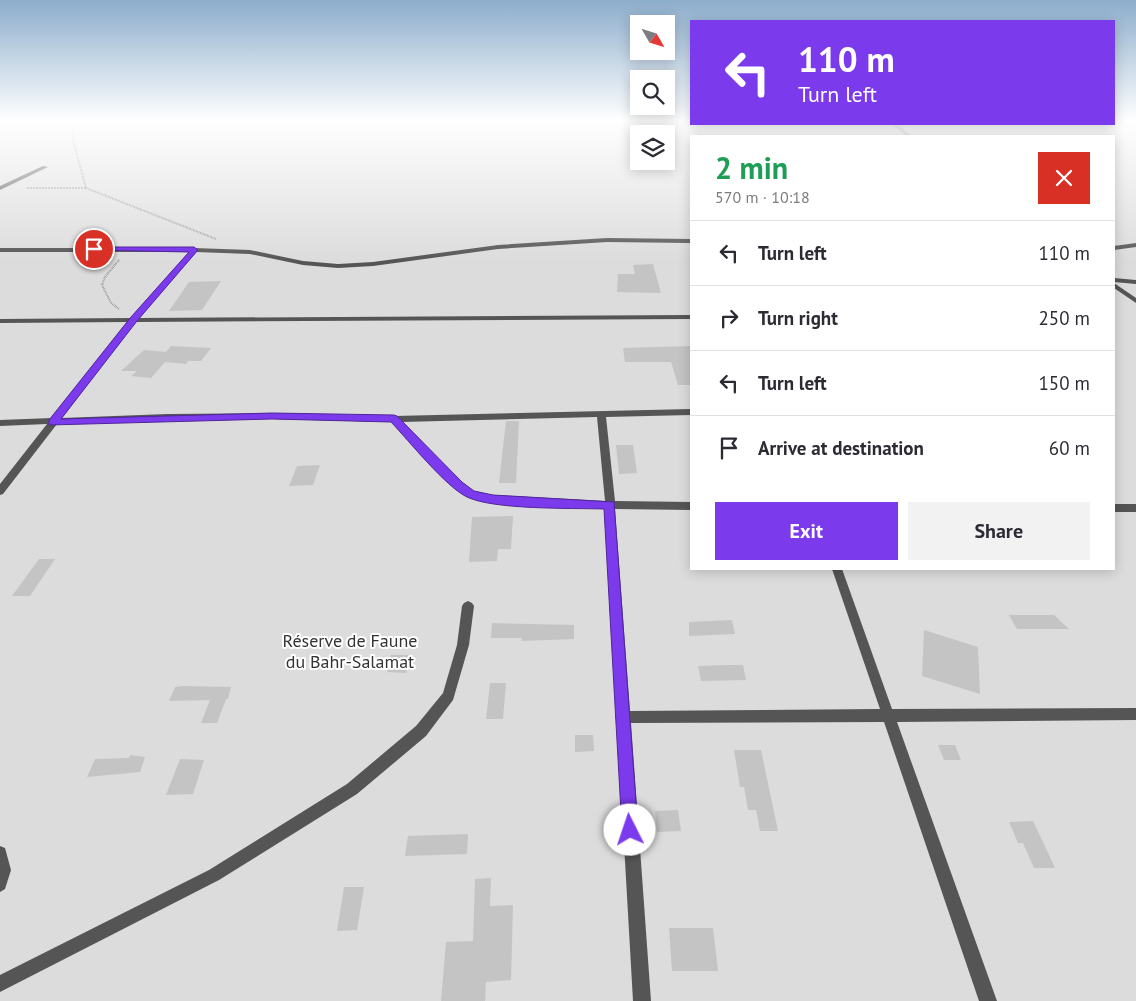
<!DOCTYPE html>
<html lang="en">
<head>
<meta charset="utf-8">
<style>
	body { margin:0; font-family:"PT Sans",sans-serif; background:#f2f2f3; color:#2b2b33; height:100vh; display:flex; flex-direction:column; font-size:19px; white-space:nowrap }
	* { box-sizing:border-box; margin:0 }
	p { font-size:16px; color:#7c7c81 }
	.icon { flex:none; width:28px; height:28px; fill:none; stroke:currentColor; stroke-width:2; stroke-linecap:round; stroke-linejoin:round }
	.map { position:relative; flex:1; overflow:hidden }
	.drawer { position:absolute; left:690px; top:135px; width:425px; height:435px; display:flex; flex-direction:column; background:#fff; border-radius:0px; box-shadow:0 2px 12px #0003 }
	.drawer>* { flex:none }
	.banner { position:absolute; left:690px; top:20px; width:425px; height:105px; border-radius:0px; box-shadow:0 2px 12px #0003; background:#7c3aed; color:#fff; overflow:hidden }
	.needle { width:32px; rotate:129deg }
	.controls { position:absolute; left:630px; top:15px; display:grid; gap:10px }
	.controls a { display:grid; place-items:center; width:45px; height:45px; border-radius:0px; background:#fff; box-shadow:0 2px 12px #0003; font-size:25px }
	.pin { position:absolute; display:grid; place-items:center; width:42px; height:42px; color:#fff; margin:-21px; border:2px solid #fff; border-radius:50%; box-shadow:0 1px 5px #0007 }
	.me { position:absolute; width:55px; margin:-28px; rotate:356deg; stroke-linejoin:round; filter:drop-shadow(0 0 4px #0008) }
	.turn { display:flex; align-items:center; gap:18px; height:105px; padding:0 25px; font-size:22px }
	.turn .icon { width:65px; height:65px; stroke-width:2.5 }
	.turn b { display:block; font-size:35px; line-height:42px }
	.round { display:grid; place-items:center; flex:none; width:52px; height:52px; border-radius:0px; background:#f2f2f3 }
	.head { display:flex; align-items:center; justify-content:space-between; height:85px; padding:0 25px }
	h1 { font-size:30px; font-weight:700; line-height:38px; color:#1e9e55 }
	.primary-button { display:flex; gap:10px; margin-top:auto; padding:10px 25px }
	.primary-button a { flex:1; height:58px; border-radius:0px; background:#7c3aed; color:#fff; font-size:20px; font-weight:700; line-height:58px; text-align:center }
	.primary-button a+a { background:#f2f2f3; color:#2b2b33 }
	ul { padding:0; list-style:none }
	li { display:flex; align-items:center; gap:15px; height:65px; padding:0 25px; border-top:1px solid #e1e1e2 }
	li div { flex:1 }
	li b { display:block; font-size:19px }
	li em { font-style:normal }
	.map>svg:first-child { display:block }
	.green { fill:#dcdcdc; fill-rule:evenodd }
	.building { fill:#c4c4c4 }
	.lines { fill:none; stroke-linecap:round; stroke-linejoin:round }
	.path { stroke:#777; stroke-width:2; stroke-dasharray:0.5 1; stroke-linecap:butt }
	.minor { fill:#555; fill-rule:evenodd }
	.route { fill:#7c3aed; stroke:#51269a }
	.labels { text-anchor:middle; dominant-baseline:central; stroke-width:4; stroke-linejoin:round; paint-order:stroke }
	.near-park-label { font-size:18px; fill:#333; stroke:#fff }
</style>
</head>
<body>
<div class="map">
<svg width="1136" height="1001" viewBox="0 0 1136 1001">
	<rect width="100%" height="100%" fill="#fff"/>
	<path class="green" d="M0,121H691V124H1114V121H1136V1001H0ZM639,134H666V161H639ZM691,136H1114V569H691Z"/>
	<g class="building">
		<polygon points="653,264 661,293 617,292 618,274 635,274 633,265"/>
		<polygon points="221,281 202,310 169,311 189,282"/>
		<polygon points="171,346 211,348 201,361 188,361 186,364 165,362 151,378 131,376 137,371 121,371 144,350 166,352"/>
		<polygon points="691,346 691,385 678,385 671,362 625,362 623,348"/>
		<polygon points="506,421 519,421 516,483 499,483"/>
		<polygon points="616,445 633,445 637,473 619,474"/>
		<polygon points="320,465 313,485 289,486 297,466"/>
		<polygon points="513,516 511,549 498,549 497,561 469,562 472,517"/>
		<polygon points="39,559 55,559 30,596 12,596"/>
		<polygon points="1009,615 1054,615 1069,629 1017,629"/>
		<polygon points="732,620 735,634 689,636 689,622"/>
		<polygon points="492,623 574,625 574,639 521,641 522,638 491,638"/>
		<polygon points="924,630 978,647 980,694 922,676"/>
		<polygon points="391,655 410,655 406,673 387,672"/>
		<polygon points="726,665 743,665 746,680 701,681 698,666"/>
		<polygon points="490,683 506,683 503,719 486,719"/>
		<polygon points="175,687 182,686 231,687 228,699 226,699 217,723 201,723 210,700 169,701"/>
		<polygon points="575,735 593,735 594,751 575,752"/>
		<polygon points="938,745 955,745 961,760 944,760"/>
		<polygon points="734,750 761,750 778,831 760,831 756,810 748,810 744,787 740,787"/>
		<polygon points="130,755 145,757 140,772 87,777 95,759 129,758"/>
		<polygon points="180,759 204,760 193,794 166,795"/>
		<polygon points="678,810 681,831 657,832 655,811"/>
		<polygon points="1033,821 1043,842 1055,868 1034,868 1023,843 1018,843 1009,822"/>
		<polygon points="468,834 467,854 405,856 408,836"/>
		<polygon points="491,878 490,906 513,905 511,980 486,982 485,1001 441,1001 446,942 473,941 475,879"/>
		<polygon points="344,887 364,887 357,930 337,931"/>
		<polygon points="669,928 713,928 718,971 672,971"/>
	</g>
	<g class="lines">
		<g class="path">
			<polyline points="76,121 72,137 86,188 216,239"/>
			<polyline points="27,188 86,188"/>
			<polyline points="119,260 105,277 102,285 111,303 119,309"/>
		</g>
		<g class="minor">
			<polygon points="891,124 896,124 912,136 907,136"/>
			<polygon points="43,166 48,167 0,190 0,186"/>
			<path d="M607,238L691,239V243L607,242L498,249L373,266L338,268L303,265L250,254L196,252L139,318L691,315V319L135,322L62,418L167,414L272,413L394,416L691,409V415L606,417L615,501L691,502V510L615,509L630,711L880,709L832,569H842L892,709L1136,708V720L897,722L997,1001H979L884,722L631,723L651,1001H633L617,721L615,717L617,714L605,509L493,503L467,497L455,488L392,422L272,419L167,420L57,424L3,494L0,495V484L47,424L0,426V420L52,418L127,322L0,323V319L131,318L189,252H0V248H194L250,250L303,261L338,264L373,262L498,245ZM597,417L605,501L493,495L474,491L461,482L402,422Z"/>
			<polygon points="1136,243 1136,247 1114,250 1114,246"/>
			<polygon points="1114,278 1136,280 1136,284 1114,282"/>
			<polygon points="1114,283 1136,298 1136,303 1114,288"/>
			<rect x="1114" y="504" width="22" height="8"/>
			<polygon points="468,601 472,603 474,606 469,645 453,700 426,736 357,794 219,880 0,992 0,975 209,870 347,784 416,726 443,693 457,645 462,606 464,603"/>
			<polygon points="0,846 5,848 11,870 5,889 0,892"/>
		</g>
	</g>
	<linearGradient id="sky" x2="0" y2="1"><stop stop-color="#8cadcc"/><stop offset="0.46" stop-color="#fff"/><stop offset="1" stop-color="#fff" stop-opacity="0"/></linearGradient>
	<rect width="1136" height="261" fill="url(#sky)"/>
	<path class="route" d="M94,247H194L198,250L137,321L61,419L272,413L394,415L397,416L462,482L474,491L493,495L614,502L638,830L636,836L630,839L624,836L622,830L604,509C571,508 494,510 467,497C446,487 409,441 391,422L272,419L49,425V420L131,317L189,252L91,250L90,249Z"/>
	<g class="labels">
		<g class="near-park-label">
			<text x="350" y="640">Réserve de Faune<tspan x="350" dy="21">du Bahr-Salamat</tspan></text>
		</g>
	</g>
</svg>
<div class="controls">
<a><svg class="needle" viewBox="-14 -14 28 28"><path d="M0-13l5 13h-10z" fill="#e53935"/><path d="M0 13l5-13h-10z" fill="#7c7c81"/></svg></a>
<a><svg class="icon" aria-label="search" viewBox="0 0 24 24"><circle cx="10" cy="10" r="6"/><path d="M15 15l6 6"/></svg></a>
<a><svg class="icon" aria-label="layers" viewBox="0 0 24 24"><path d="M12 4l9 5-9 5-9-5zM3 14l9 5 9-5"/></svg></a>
</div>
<div class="pin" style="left:94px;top:249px;background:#d93025"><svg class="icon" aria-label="arrive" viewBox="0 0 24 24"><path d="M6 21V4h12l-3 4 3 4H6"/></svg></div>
<svg class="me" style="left:630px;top:830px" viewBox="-20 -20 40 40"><circle r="19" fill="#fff"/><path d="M0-13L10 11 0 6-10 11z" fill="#7c3aed"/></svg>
<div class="banner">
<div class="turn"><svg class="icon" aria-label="left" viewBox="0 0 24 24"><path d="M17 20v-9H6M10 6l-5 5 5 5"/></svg><div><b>110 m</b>Turn left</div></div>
</div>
<section class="drawer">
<div class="head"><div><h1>2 min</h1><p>570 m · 10:18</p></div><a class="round" style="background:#d93025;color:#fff"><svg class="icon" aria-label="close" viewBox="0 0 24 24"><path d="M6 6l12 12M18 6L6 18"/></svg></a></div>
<ul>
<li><svg class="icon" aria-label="left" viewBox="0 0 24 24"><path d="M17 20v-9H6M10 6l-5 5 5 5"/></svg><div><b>Turn left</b></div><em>110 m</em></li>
<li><svg class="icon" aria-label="right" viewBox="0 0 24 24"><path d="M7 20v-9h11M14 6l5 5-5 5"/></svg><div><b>Turn right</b></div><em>250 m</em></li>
<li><svg class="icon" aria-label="left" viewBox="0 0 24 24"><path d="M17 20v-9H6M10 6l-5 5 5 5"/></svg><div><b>Turn left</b></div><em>150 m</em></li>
<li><svg class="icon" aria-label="arrive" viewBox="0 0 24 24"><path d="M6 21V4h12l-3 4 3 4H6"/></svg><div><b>Arrive at destination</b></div><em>60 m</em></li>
</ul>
<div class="primary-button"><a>Exit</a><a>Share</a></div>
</section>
</div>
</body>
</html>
